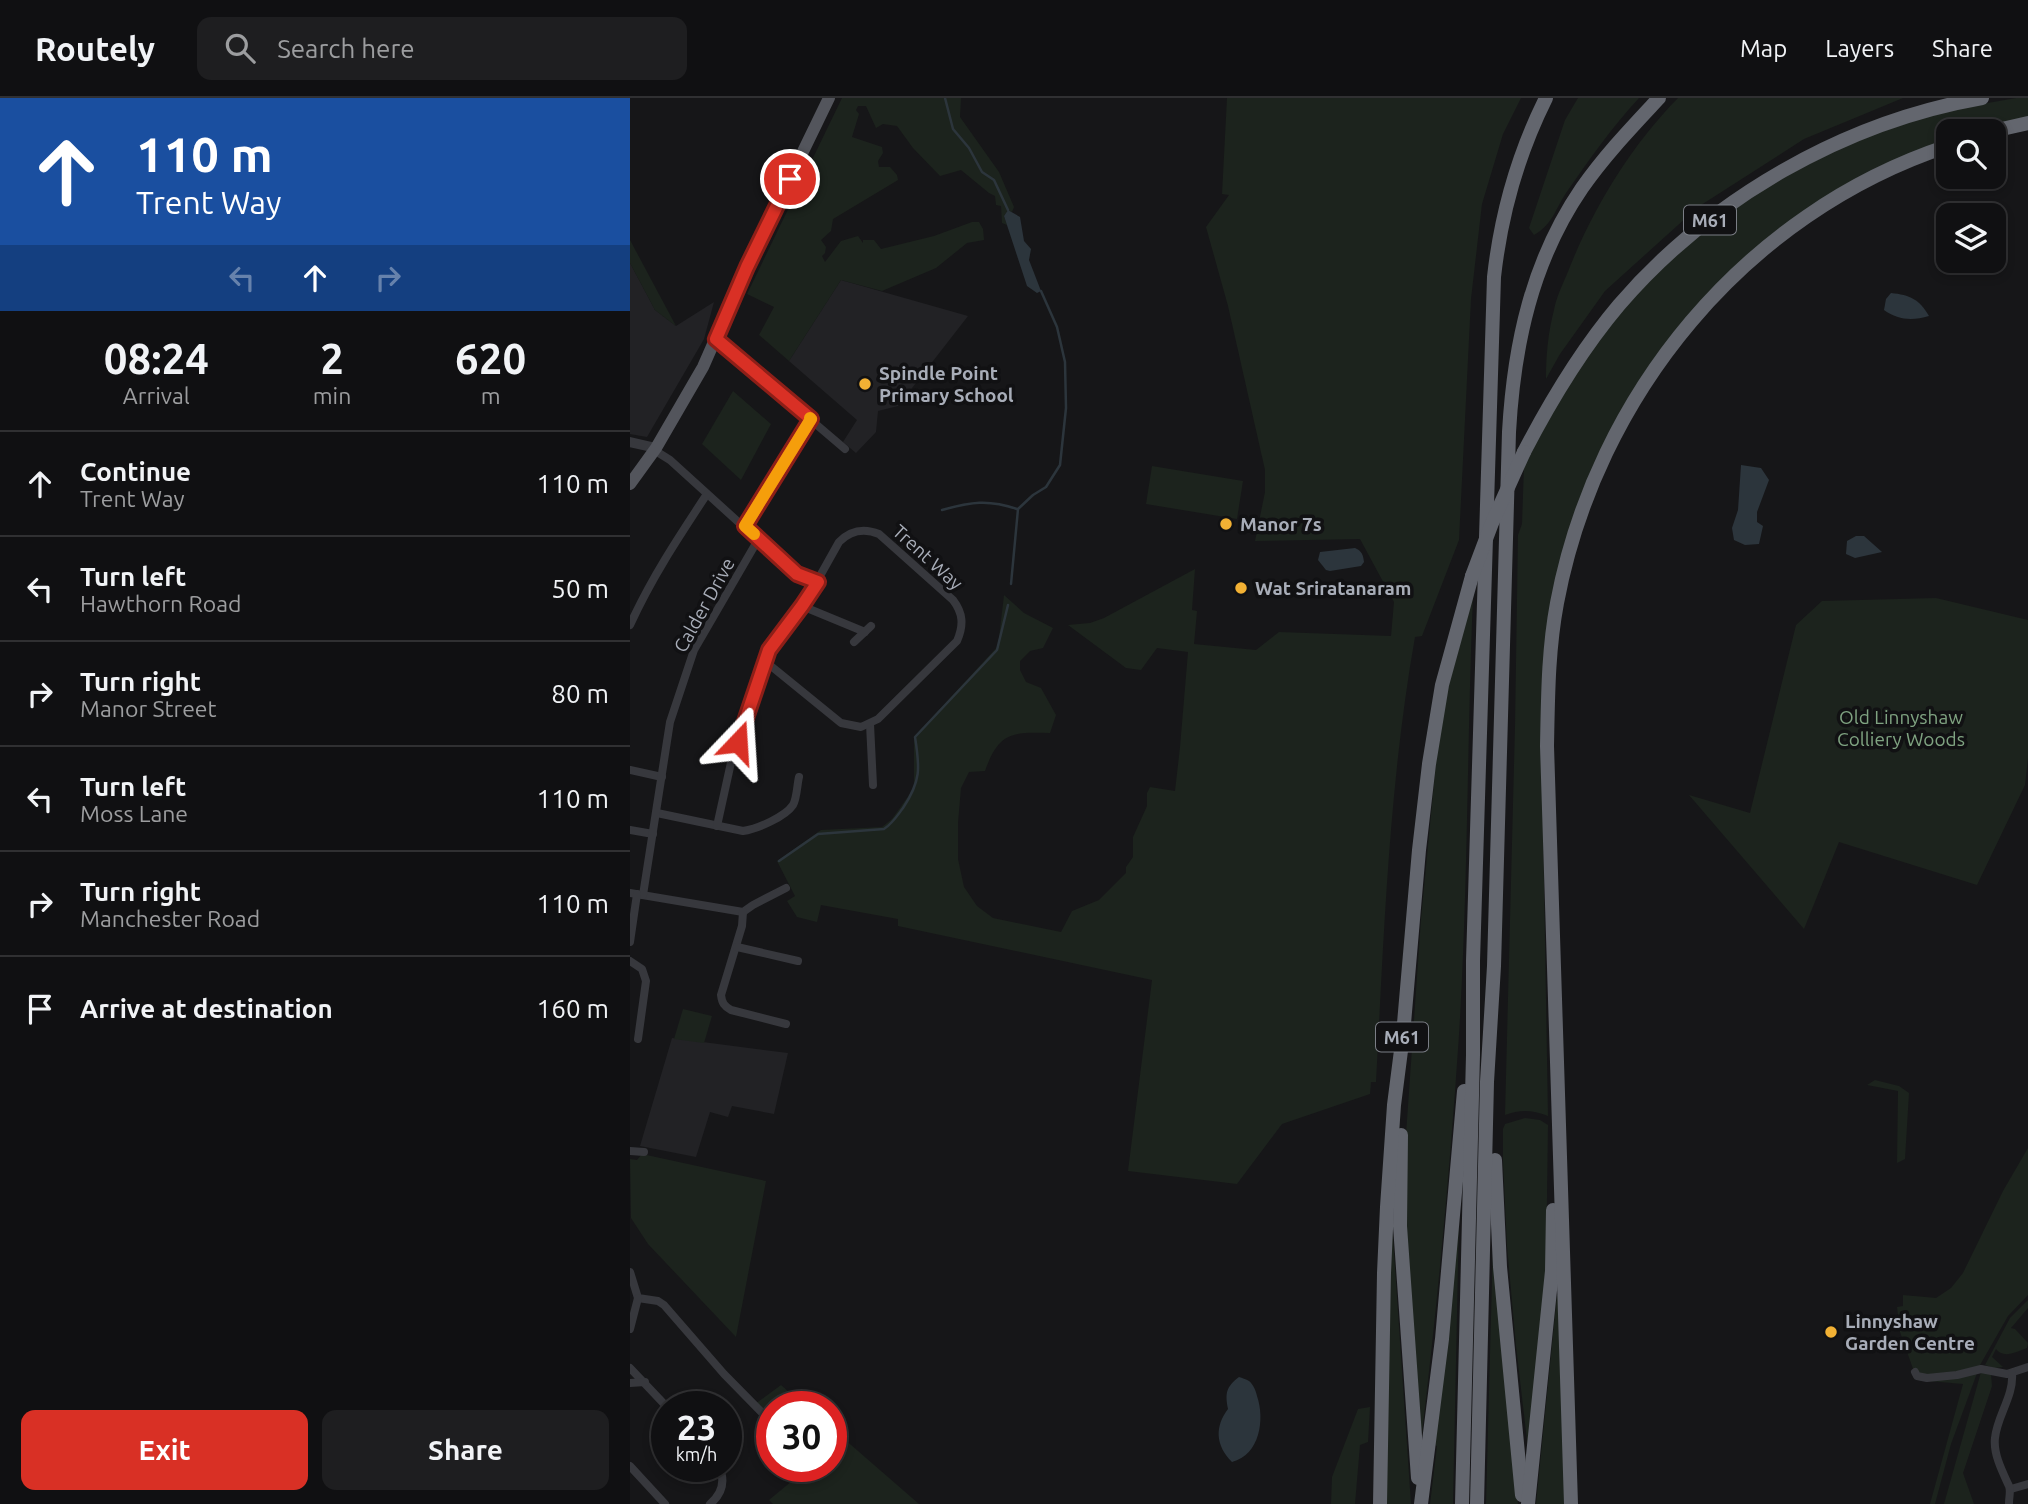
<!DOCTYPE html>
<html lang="en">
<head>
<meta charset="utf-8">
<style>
	body { margin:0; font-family:Ubuntu,sans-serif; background:#1e1e20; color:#f1f3f6; height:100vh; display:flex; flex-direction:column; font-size:26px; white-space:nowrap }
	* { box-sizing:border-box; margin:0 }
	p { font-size:23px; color:#9c9d9f }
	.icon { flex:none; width:38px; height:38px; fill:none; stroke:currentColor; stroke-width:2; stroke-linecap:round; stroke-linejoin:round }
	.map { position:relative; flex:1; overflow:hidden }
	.side { display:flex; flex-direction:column; background:#101012; width:630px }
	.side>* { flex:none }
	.top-card { background:#1a4fa0; color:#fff; overflow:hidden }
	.controls { position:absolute; left:1306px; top:21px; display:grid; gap:14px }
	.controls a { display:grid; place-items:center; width:70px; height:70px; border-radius:14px; background:#101012; box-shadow:0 4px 10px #0003,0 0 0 2px #303032; font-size:35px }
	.speed { position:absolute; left:21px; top:1293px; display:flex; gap:14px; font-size:35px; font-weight:700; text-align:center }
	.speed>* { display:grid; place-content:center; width:91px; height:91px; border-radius:50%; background:#101012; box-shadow:0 4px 10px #0003,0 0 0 2px #303032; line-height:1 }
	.speed small { font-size:18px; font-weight:400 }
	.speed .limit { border:10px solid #d22; background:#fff; color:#111 }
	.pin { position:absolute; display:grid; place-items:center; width:60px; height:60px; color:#fff; margin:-30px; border:4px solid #fff; border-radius:50%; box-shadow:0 2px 7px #0007 }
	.me { position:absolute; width:77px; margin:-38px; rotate:20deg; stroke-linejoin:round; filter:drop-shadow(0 0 5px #0008) }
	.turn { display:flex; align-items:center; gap:24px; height:147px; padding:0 21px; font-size:32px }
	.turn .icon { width:91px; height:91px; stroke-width:2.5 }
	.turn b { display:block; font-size:49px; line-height:60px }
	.lanes { display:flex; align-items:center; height:66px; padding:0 21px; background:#0003; justify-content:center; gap:35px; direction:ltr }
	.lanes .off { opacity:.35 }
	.eta { display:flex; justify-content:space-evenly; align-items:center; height:119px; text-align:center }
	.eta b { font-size:42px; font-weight:700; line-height:49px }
	.cta { display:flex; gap:14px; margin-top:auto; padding:14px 21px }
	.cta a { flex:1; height:80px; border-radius:14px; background:#d93025; color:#fff; font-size:28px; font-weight:700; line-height:80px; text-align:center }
	.cta a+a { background:#1e1e20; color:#f1f3f6 }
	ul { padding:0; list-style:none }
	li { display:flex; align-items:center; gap:21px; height:105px; padding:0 21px; border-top:2px solid #303032 }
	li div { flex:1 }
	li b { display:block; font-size:26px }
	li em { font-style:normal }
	header { display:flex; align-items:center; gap:42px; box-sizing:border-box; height:98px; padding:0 35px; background:#101012; border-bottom:2px solid #303032 }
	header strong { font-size:33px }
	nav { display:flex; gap:38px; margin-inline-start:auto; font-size:24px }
	.search { width:490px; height:63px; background:#1e1e20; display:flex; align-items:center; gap:18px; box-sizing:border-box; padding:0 24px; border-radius:14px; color:#9c9d9f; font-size:26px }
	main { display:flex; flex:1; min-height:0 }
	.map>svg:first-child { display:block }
	.built { fill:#222225 }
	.green { fill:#1c231d }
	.water { fill:#2c353c }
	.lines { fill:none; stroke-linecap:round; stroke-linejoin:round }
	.stream { stroke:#2c353c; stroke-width:2.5 }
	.minor { stroke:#37383d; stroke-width:8 }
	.tertiary { stroke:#37383d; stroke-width:10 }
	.primary { stroke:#53555c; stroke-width:12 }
	.motorway { stroke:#63666e; stroke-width:14 }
	.motorway-bridge { stroke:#63666e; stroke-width:14 }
	.route-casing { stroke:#8d1f18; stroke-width:18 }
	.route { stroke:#d93025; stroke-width:12 }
	.slow { stroke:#f59e0b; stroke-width:12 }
	.poi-dot { fill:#f2b134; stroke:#111113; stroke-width:2.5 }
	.labels { text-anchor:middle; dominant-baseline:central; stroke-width:7; stroke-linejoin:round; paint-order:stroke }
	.shield { fill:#111113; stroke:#7b7e86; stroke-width:2 }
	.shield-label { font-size:18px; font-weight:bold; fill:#a8adb8 }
	.poi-label { font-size:19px; font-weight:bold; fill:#a8adb8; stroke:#111113; text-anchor:start }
	.street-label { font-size:19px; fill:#a8adb8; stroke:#111113 }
	.park-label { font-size:19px; fill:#7fa381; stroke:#111113 }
</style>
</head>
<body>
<header>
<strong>Routely</strong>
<div class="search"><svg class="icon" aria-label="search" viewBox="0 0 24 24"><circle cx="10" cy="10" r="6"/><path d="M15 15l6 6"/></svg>Search here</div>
<nav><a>Map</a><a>Layers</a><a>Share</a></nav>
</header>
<main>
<section class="side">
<div class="top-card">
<div class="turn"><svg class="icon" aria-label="ahead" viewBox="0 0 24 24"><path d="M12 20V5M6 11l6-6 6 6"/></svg><div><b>110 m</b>Trent Way</div></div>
<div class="lanes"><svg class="icon off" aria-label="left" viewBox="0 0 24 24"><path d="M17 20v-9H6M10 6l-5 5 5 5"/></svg><svg class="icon" aria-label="ahead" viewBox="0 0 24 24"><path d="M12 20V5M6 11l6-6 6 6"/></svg><svg class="icon off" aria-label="right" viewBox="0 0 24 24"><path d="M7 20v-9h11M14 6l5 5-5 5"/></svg></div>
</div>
<div class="eta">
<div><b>08:24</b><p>Arrival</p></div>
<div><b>2</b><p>min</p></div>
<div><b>620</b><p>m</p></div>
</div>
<ul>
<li><svg class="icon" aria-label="ahead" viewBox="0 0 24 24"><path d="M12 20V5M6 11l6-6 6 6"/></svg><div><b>Continue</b><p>Trent Way</p></div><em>110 m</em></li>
<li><svg class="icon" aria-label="left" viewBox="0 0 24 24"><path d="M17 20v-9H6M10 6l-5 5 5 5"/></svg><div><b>Turn left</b><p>Hawthorn Road</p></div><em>50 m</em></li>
<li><svg class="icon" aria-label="right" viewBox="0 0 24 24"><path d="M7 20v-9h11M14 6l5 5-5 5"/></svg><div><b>Turn right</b><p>Manor Street</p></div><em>80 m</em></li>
<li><svg class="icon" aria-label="left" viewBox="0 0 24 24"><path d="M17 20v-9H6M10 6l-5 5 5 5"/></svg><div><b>Turn left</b><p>Moss Lane</p></div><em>110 m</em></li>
<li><svg class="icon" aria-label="right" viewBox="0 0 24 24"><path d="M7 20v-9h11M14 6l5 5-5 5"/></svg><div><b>Turn right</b><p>Manchester Road</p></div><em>110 m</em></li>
<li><svg class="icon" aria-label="arrive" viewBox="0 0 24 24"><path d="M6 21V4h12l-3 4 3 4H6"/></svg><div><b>Arrive at destination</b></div><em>160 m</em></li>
</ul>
<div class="cta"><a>Exit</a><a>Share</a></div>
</section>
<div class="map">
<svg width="1398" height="1406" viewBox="0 0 1398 1406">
	<rect width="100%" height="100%" fill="#161618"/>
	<g class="built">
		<polygon points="0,165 25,212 46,228 84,204 74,241 17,339 0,336"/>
		<polygon points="211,182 338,218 268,308 248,313 246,334 226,355 213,344 227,322 159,263"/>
		<polygon points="42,940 158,955 144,1016 102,1008 98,1019 80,1014 66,1059 10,1048"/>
	</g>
	<g class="green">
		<polygon points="212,0 331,0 330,19 369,74 384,109 382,114 378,112 374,118 377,127 372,125 371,108 366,107 365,98 359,95 331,72 310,78 283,50 267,28 253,26 246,30 236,8 228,8 226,12 229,16 222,39 252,49 253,55 248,63 249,69 260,69 267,77 268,82 203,121 201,133 191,142 196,149 195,155 192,158 195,164 211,143 228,138 233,145 233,142 244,142 251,151 304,138 342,124 349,124 353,131 354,142 337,145 306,170 252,193 211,182 159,263 129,237 144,209 117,196"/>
		<path d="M597,0H891L873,36L852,106L841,201L829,442L792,538L785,539C759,686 754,835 746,984H741L740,996L652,1026L607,1086L498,1073L522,882L268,828V821L191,807L187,824L167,819L157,803L165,798L147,763L191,732L252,729L262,721L284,690V639L368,548L374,497L394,515L423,530L413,550L400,553L390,563V572L396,584L411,590L426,617L420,635C381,634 369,634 355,673L339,674L331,690L328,725V761L334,789L347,808L363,820L431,834L442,813L469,802L496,775V769L503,759V739L517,708V695L520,689L545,693L550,649L558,554L527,550L511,572L496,570L438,527L460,525L474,520L565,471L562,512L567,513L564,546L626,552L649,534L761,538L764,504L730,441L625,443L635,394V372L598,208L576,129L599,97L592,96Z"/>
		<path d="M948,0H1009C982,29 959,62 936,95C925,112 922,127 904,137L899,130L935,22Z"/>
		<path d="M1048,0H1273L1174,41L1068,109L975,193L930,256L916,281C916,257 918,235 924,212C926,200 932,188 937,176C962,112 999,50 1048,0Z"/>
		<path d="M1386,0H1398V20L1342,33H1318V42L1184,108L1132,145L1083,191L1033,249L986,323L954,391L934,454L912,668L918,1018C902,1012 891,1011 875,1017L885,628L888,437L892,426L894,367L928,297L996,207L1051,152L1109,107L1162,74L1223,44L1281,23L1335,9Z"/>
		<polygon points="0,142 46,228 25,212 0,165"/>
		<polygon points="103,293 141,326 111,382 72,346"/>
		<polygon points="522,368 613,383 607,421 516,406"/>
		<path d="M843,497C837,644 838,791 829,937C820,1073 807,1209 791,1344L777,1156L775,1051L791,821L807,654L816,597Z"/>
		<polygon points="1306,500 1398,522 1398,660 1395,687 1347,787 1209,744 1174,831 1059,697 1120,715 1166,527 1192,503"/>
		<polygon points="53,911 82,918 74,945 44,941"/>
		<polygon points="1245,982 1269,988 1279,995 1275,1061 1267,1065 1268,993 1237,987"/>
		<polygon points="895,1020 910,1022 918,1027 916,1169 898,1351 886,1248 877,1148 873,1063 873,1031 875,1026"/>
		<polygon points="1398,1050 1398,1197 1378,1218 1350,1267 1321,1346 1305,1406 1300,1406 1333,1286 1287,1282 1270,1234 1267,1209 1273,1208 1273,1197 1306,1200 1321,1190 1333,1175 1373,1093"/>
		<polygon points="12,1056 136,1083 106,1239 18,1146 1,1120 0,1061 7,1062"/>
		<polygon points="829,1121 823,1406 800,1406 807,1348 804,1347"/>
		<polygon points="762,1125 781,1406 755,1406"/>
		<polygon points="863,1144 888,1406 856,1406"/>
		<polygon points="927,1197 929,1197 937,1406 906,1406"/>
		<path d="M1398,1202V1210L1381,1230L1385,1231L1398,1245L1397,1250C1386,1254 1374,1261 1366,1251L1362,1259L1373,1269L1364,1270L1355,1267L1380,1220Z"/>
		<polygon points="1351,1274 1361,1276 1362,1288 1333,1375 1344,1406 1314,1406"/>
		<polygon points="151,1287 176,1309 142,1309 142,1322 125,1306"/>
		<polygon points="740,1309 738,1344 730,1347 725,1406 701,1406 702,1379 728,1311"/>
		<polygon points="201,1330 213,1340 289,1406 143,1406 139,1402 179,1369 201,1368"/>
	</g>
	<g class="water">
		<polygon points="378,112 390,119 394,143 401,151 399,162 411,193 407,195 397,188 374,118"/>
		<path d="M1261,195C1280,197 1289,201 1299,218C1282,223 1268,222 1254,212L1256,201Z"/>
		<polygon points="1111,367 1131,370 1139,382 1127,414 1127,424 1133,428 1129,446 1115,447 1104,442 1102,430 1108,412"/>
		<polygon points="1226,438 1234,438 1252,454 1225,460 1216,456 1217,443"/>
		<path d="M725,450C732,453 733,457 734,464L731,468L700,473L696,472L688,462L690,454Z"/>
		<path d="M609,1279C612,1280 616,1281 619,1283C623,1286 626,1293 627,1298C635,1321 630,1357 602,1364C585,1347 585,1328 598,1311C595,1295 596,1289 609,1279Z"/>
	</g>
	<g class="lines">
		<g class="stream">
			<polyline points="315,0 323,31 339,50 352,74 364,82 378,112"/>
			<path d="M312,412C341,404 358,401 387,411"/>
			<polyline points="381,486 388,411 403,397 416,389 430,367 436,310 435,264 427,229 411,193"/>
			<path d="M149,763L188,736L254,731C262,726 267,718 273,710C291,683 290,670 285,639L367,552L378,507"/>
		</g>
		<g class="minor">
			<polyline points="86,241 215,351"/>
			<polyline points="24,352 40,362 159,470 167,476 188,483"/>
			<polyline points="115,428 181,321"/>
			<polyline points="172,508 235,534"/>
			<path d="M0,527C22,479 48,440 77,396"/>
			<polyline points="224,544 241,528"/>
			<polyline points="240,626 243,687"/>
			<polyline points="0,672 32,679"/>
			<path d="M27,715L113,733C127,731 155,719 163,707C167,700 167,687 169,679"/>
			<path d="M87,728L102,660L139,552L181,494L209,444C221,432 234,430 249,436L323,502C333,515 334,527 327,543L248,621L231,629L211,625L136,564"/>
			<polyline points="0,732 23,736"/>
			<polyline points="0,795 113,814 123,807 156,790"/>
			<polyline points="13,797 40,624 64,552 129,440"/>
			<path d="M113,814L112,828L91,897C92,905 94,908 101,912L156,926"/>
			<polyline points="0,844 7,796"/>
			<polyline points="107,849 168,863"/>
			<polyline points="0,863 12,871 16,883 8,941"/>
			<polyline points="0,1053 14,1054"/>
			<polyline points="0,1174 8,1200 28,1203 34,1207 94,1276 142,1325"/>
			<polyline points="0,1231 8,1200"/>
			<polyline points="0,1270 37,1309"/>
			<polyline points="1285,1274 1287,1278 1297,1280 1327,1277 1351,1271 1377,1276 1398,1269"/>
			<polyline points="0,1285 15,1284"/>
			<polyline points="0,1368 35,1406"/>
			<polyline points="1381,1391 1398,1386"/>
			<path d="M1379,1405C1379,1399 1381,1393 1379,1388C1373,1375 1363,1356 1365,1340C1367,1318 1384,1298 1382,1275"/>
			<path d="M80,1406C92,1396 96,1384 89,1368"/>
		</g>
		<polyline class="tertiary" points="0,344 26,350"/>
		<polyline class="primary" points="0,386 26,350 73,269 117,169 199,0"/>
		<g class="motorway">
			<polyline points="1363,33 1398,25"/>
			<path d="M894,354C921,302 951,252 989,207C1080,101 1214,24 1352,0"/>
			<polyline points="771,1037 770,1128 788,1380"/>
			<polyline points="865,1062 870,1169 892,1397"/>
			<polyline points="750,1406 754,1175 757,1109 764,1007 773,937 789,752 799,666 812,587 842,478"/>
			<polyline points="791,1406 812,1241 834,993"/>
			<path d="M832,1406L843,957V863L864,179C871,116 888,56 916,0"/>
			<path d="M847,1406L857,984L864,868L879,334C884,246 902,163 952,90C975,57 1002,29 1029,0"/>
			<polyline points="898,1406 922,1173 923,1112"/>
			<path d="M941,1406L917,648C918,600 918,553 927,505C966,297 1115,115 1318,48"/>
		</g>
		<polyline class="motorway-bridge" points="842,478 862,425 894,354"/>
	</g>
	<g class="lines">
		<g class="route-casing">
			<polyline id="route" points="108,644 139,552 172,508 188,484 167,476 115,428 181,321 86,241 117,169 160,81"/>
		</g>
		<use href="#route" class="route"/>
		<polyline class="slow" points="124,436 115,428 181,321 180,320"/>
	</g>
	<g class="poi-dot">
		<circle cx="235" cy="286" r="7"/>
		<circle cx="596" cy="426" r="7"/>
		<circle cx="611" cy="490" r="7"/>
		<circle cx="1201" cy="1234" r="7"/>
	</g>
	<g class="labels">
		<g class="shield">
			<rect x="1054" y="107.5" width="52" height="29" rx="5"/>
			<rect x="746" y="924.5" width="52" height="29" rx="5"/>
		</g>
		<g class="shield-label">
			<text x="1080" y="122">M61</text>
			<text x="772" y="939">M61</text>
		</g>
		<g class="poi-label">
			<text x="249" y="275">Spindle Point<tspan x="249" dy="22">Primary School</tspan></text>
			<text x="610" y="426">Manor 7s</text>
			<text x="625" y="490">Wat Sriratanaram</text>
			<text x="1215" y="1223">Linnyshaw<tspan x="1215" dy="22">Garden Centre</tspan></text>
		</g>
		<g class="street-label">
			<text transform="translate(298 459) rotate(42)">Trent Way</text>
			<text transform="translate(74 507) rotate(-61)">Calder Drive</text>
		</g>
		<g class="park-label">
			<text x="1271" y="619">Old Linnyshaw<tspan x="1271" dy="22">Colliery Woods</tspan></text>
		</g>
	</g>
</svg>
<div class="controls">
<a><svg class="icon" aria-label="search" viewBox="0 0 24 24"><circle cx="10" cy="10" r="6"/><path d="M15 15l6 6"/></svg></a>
<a><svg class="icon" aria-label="layers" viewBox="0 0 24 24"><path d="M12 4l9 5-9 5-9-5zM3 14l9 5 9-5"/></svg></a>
</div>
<div class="speed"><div>23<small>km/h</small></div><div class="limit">30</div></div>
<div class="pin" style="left:160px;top:81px;background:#d93025"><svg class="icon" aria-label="arrive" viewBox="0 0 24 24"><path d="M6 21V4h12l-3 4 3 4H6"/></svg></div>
<svg class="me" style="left:108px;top:644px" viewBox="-20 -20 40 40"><path d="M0-17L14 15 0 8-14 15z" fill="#d93025" stroke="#fff" stroke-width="4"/></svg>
</div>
</main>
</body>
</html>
